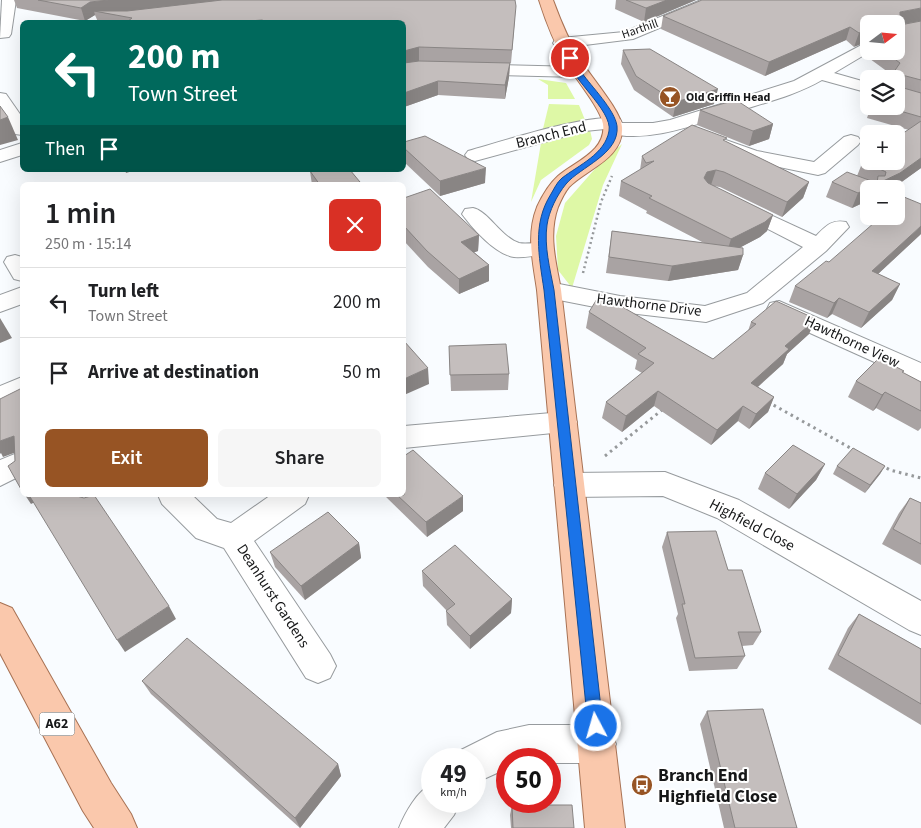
<!DOCTYPE html>
<html lang="en">
<head>
<meta charset="utf-8">
<style>
	body { margin:0; font-family:"Source Sans 3",sans-serif; background:#f6f6f6; color:#202124; height:100vh; display:flex; flex-direction:column; font-size:19px; white-space:nowrap }
	* { box-sizing:border-box; margin:0 }
	p { font-size:16px; color:#757577 }
	.icon { flex:none; width:28px; height:28px; fill:none; stroke:currentColor; stroke-width:2; stroke-linecap:round; stroke-linejoin:round }
	.map { position:relative; flex:1; overflow:hidden }
	.sheet { position:absolute; left:20px; top:182px; width:386px; height:315px; display:flex; flex-direction:column; background:#fff; border-radius:8px; box-shadow:0 5px 20px #0002 }
	.sheet>* { flex:none }
	.guide { position:absolute; left:20px; top:20px; width:386px; height:152px; border-radius:8px; box-shadow:0 5px 20px #0002; background:#00695c; color:#fff; overflow:hidden }
	.needle { width:32px; rotate:74deg }
	.fabs { position:absolute; left:860px; top:15px; display:grid; gap:10px }
	.fabs a { display:grid; place-items:center; width:45px; height:45px; border-radius:8px; background:#fff; box-shadow:0 5px 20px #0002; font-size:25px }
	.speed { position:absolute; left:421px; top:748px; display:flex; gap:10px; font-size:25px; font-weight:700; text-align:center }
	.speed>* { display:grid; place-content:center; width:65px; height:65px; border-radius:50%; background:#fff; box-shadow:0 5px 20px #0002; line-height:1 }
	.speed small { font-size:12px; font-weight:400 }
	.speed .limit { border:8px solid #d22; background:#fff; color:#111 }
	.pin { position:absolute; display:grid; place-items:center; width:42px; height:42px; color:#fff; margin:-21px; border:2px solid #fff; border-radius:50%; box-shadow:0 1px 5px #0007 }
	.me { position:absolute; width:55px; margin:-28px; rotate:354deg; stroke-linejoin:round; filter:drop-shadow(0 0 4px #0008) }
	.turn { display:flex; align-items:center; gap:18px; height:105px; padding:0 25px; font-size:22px }
	.turn .icon { width:65px; height:65px; stroke-width:2.5 }
	.turn b { display:block; font-size:35px; line-height:42px }
	.then { display:flex; align-items:center; height:48px; padding:0 25px; background:#0003; gap:10px; font-size:19px }
	.round { display:grid; place-items:center; flex:none; width:52px; height:52px; border-radius:8px; background:#f6f6f6 }
	.head { display:flex; align-items:center; justify-content:space-between; height:85px; padding:0 25px }
	h1 { font-size:30px; font-weight:600; line-height:38px }
	.cta { display:flex; gap:10px; margin-top:auto; padding:10px 25px }
	.cta a { flex:1; height:58px; border-radius:8px; background:#975424; color:#fff; font-size:20px; font-weight:600; line-height:58px; text-align:center }
	.cta a+a { background:#f6f6f6; color:#202124 }
	ul { padding:0; list-style:none }
	li { display:flex; align-items:center; gap:15px; height:70px; padding:0 25px; border-top:1px solid #e0e0e0 }
	li div { flex:1 }
	li b { display:block; font-size:19px }
	li em { font-style:normal }
	.map>svg:first-child { display:block }
	.green { fill:#def8a6 }
	.lines { fill:none; stroke-linecap:round; stroke-linejoin:round }
	.minor-casing { stroke:#979b9e; stroke-width:2 }
	.major-casing { stroke:#a87254; stroke-width:2 }
	.path-far1 { stroke:#96999b; stroke-width:2.5; stroke-dasharray:2 3; stroke-linecap:butt }
	.path { stroke:#96999b; stroke-width:3; stroke-dasharray:2.5 4; stroke-linecap:butt }
	.minor { fill:#fff; fill-rule:evenodd }
	.major { fill:#fac8ac; fill-rule:evenodd }
	.wall { fill:#a9a3a3 }
	.shaded-wall { fill:#898584 }
	.building { fill:#c4bebd; stroke:#898584 }
	.route { fill:#1a73e8; stroke:#114b97 }
	.labels { text-anchor:middle; dominant-baseline:central; stroke-width:4; stroke-linejoin:round; paint-order:stroke }
	.far-street-label { font-size:12px; fill:#161718; stroke:#fff }
	.far-poi-label { font-size:12px; font-weight:bold; fill:#161718; stroke:#fff; text-anchor:start }
	.shield { fill:#fff; stroke:#5c5d5d; stroke-width:1 }
	.shield-label { font-size:14px; font-weight:bold; fill:#161718 }
	.street-label { font-size:15px; fill:#161718; stroke:#fff }
	.near-poi-label { font-size:18px; font-weight:bold; fill:#161718; stroke:#fff; text-anchor:start }
</style>
</head>
<body>
<div class="map">
<svg width="921" height="828" viewBox="0 0 921 828">
	<rect width="100%" height="100%" fill="#f9fcff"/>
	<g class="green">
		<polygon points="538,79 566,83 575,99 548,99 548,85"/>
		<polygon points="549,104 579,105 585,120 542,133"/>
		<polygon points="590,130 592,139 589,145 541,180 531,202 541,143 573,132"/>
		<polygon points="622,144 603,185 572,288 558,270 556,236 565,203 594,170"/>
	</g>
	<g class="lines">
		<g class="minor-casing">
			<g id="minor">
				<polygon points="2,0 16,0 11,34 9,37 0,38"/>
				<polygon points="701,0 721,0 719,3 633,39 561,48 555,46 553,43 555,40 561,38 624,32"/>
				<path d="M869,41V51H871L834,73L869,83V93L822,80C796,95 767,102 739,111C698,123 651,144 607,133L605,129L585,131L475,161L468,159L465,155L468,151C501,142 591,112 620,119L622,123H653L670,120L794,81Z"/>
				<polygon points="419,63 578,67 584,68 586,72 584,76 578,77 419,73 404,75 404,65"/>
				<polygon points="0,93 6,94 22,117 22,135 15,134 0,111"/>
				<polygon points="851,135 858,137 861,141 858,145 825,173 818,175 745,160 716,149 713,145 716,141 723,139 757,151 814,162 844,137"/>
				<polygon points="22,143 22,155 0,162 0,150"/>
				<path d="M736,199L816,236C825,227 831,219 846,222L849,227L826,251L763,303L706,322L620,312L549,298L541,295L537,290L541,285L549,282L620,296L705,306L747,293L803,247L729,209L725,205L729,201Z"/>
				<path d="M473,208C488,211 501,237 519,243C528,245 540,241 550,243L553,248L550,253C539,255 525,258 514,257C495,254 473,229 462,214L465,209Z"/>
				<polygon points="15,255 22,257 22,281 14,279 4,262 7,257"/>
				<polygon points="22,287 22,304 0,312 0,295"/>
				<polygon points="779,301 921,363 921,383 770,315 767,309 770,303"/>
				<polygon points="22,377 22,398 0,408 0,386"/>
				<polygon points="563,412 573,415 577,422 573,429 563,432 404,448 404,426"/>
				<polygon points="22,451 22,475 0,486 0,460"/>
				<polygon points="665,472 739,500 921,601 921,635 909,630 717,518 663,496 569,497 558,493 554,485 558,477 569,473"/>
				<polygon points="158,495 192,495 217,519 231,523 271,495 309,495 305,504 254,541 330,654 336,666 330,678 318,683 306,678 224,548 196,538 162,504"/>
				<polygon points="529,725 597,725 610,731 616,744 610,757 597,763 550,763 550,759 508,759 508,768 475,783 475,759 458,759 461,750 497,732"/>
				<path d="M432,784V801H460L454,815L444,828H399C405,813 417,791 432,784Z"/>
			</g>
		</g>
		<g class="major-casing">
			<g id="major">
				<path d="M539,0H553C561,22 570,43 582,62C591,77 621,111 622,127C624,158 587,169 569,187C564,193 561,200 558,207C548,235 556,262 561,290L625,828H585L537,290C533,262 526,235 537,207C542,196 549,184 558,176C574,162 607,151 603,124C601,109 575,78 566,63C554,43 546,22 539,0Z"/>
				<polygon points="0,603 12,608 111,783 131,814 137,828 94,828 83,811 0,653"/>
			</g>
		</g>
		<polyline class="path-far1" points="583,273 601,202 612,176"/>
		<g class="path">
			<polyline points="768,402 854,450"/>
			<polyline points="605,456 662,410"/>
			<polyline points="881,465 890,470 921,478"/>
		</g>
		<use href="#minor" class="minor"/>
		<use href="#major" class="major"/>
	</g>
	<g class="wall">
		<polygon points="14,0 515,0 515,19 511,63 510,63 509,77 505,99 438,95 404,107 404,22 98,22 95,15 85,21 17,8"/>
		<polygon points="616,0 696,0 644,22 615,9"/>
		<polygon points="663,16 921,21 921,168 892,189 869,189 869,200 852,208 826,197 832,182 857,176 863,161 909,130 867,118 871,106 896,106 892,75 866,56 869,50 869,51 896,51 896,24 869,24 854,47 846,40 765,76 661,29"/>
		<polygon points="623,50 714,104 673,117 634,90 621,64"/>
		<polygon points="700,110 773,124 769,139 749,146 697,125"/>
		<polygon points="404,142 485,183 440,196 404,162"/>
		<polygon points="727,142 809,182 803,198 782,217 720,187 713,186 773,215 767,231 760,237 739,248 743,255 738,270 668,281 606,273 612,231 704,243 646,213 647,211 619,196 621,181 640,170 642,156"/>
		<polygon points="310,171 360,182 360,185 312,185"/>
		<polygon points="404,198 479,235 478,251 474,252 489,265 489,281 459,294 428,267 404,241"/>
		<polygon points="921,234 878,274 900,284 892,300 861,328 832,314 827,318 789,302 795,286 829,262"/>
		<polygon points="589,312 713,359 748,331 751,322 809,334 787,354 783,364 758,387 774,397 768,412 749,429 738,421 711,445 654,406 622,432 602,418 606,402 642,373 635,369 637,360 586,328"/>
		<polygon points="449,346 509,374 508,390 451,391"/>
		<polygon points="903,373 921,382 921,428 918,431 876,408 873,411 848,397 856,381"/>
		<polygon points="825,464 816,480 789,509 758,489 765,473"/>
		<polygon points="837,466 885,466 880,474 865,493 833,474"/>
		<polygon points="384,495 404,495 463,511 427,537"/>
		<polygon points="910,498 921,503 921,565 882,544 899,513"/>
		<polygon points="667,532 728,570 761,632 753,645 742,646 745,656 737,669 689,671 676,618 678,614 662,547"/>
		<polygon points="359,543 361,558 305,600 275,567 270,552"/>
		<polygon points="422,571 512,599 511,613 470,649 447,625 446,611 447,611 423,586"/>
		<polygon points="859,614 921,649 921,725 828,669 848,628"/>
		<polygon points="142,681 338,764 341,776 300,828 151,694"/>
		<polygon points="707,711 797,828 724,828 700,724"/>
		<polygon points="512,805 574,828 511,828 510,815"/>
	</g>
	<g class="shaded-wall">
		<polygon points="109,0 232,0 109,14 94,11 95,15 85,21 81,8 90,2"/>
		<polygon points="667,0 696,0 644,22 646,8"/>
		<polygon points="921,8 921,21 896,25 900,12"/>
		<polygon points="262,20 262,22 236,22"/>
		<polygon points="850,27 846,40 765,76 769,62"/>
		<polygon points="869,29 869,41 854,47 859,33"/>
		<polygon points="419,47 419,61 404,65 404,51"/>
		<polygon points="510,63 509,77 505,99 505,85"/>
		<polygon points="438,81 438,95 404,107 404,93"/>
		<polygon points="718,89 714,104 673,117 676,102"/>
		<polygon points="8,117 18,140 0,145 0,120"/>
		<polygon points="773,124 769,139 749,146 753,131"/>
		<polygon points="921,158 921,168 893,188 869,189 869,200 852,208 858,193 900,173"/>
		<polygon points="486,168 485,183 440,196 440,181"/>
		<polygon points="125,170 136,170 126,173"/>
		<polygon points="716,170 711,185 704,188 704,178 707,172"/>
		<polygon points="360,182 360,185 350,185"/>
		<polygon points="809,182 803,198 782,217 787,202"/>
		<polygon points="773,215 767,231 760,237 726,255 731,239"/>
		<polygon points="921,226 921,234 864,287 872,271"/>
		<polygon points="479,235 478,251 461,257 461,242"/>
		<polygon points="743,255 738,270 668,281 672,266"/>
		<polygon points="489,265 489,281 459,294 459,279"/>
		<polygon points="900,284 892,300 861,328 869,312"/>
		<polygon points="839,298 832,314 827,318 834,303"/>
		<polygon points="0,318 12,338 0,343"/>
		<polygon points="816,319 809,334 787,354 783,364 745,398 751,383 785,346"/>
		<polygon points="428,368 429,384 404,395 404,379"/>
		<polygon points="658,391 654,406 622,432 626,416"/>
		<polygon points="885,392 876,408 873,411 882,395"/>
		<polygon points="774,397 768,412 749,429 756,414"/>
		<polygon points="743,406 738,421 711,445 717,430"/>
		<polygon points="14,436 22,450 3,457 1,453 0,454 0,441"/>
		<polygon points="825,464 816,480 789,509 797,494"/>
		<polygon points="885,466 880,474 865,493 870,485"/>
		<polygon points="25,495 30,495 35,502 31,504"/>
		<polygon points="463,496 463,511 427,537 426,522"/>
		<polygon points="359,543 361,558 305,600 301,586"/>
		<polygon points="512,599 511,613 470,649 470,636"/>
		<polygon points="169,606 176,619 125,652 117,640"/>
		<polygon points="338,764 341,776 300,828 295,818"/>
	</g>
	<g class="building">
		<polygon points="38,0 109,0 90,2 81,8"/>
		<polygon points="222,0 515,0 516,6 512,50 419,47 404,51 404,22 267,22 262,20 236,22 156,22 151,21 152,22 127,22 132,18 94,11 127,11"/>
		<polygon points="626,0 667,0 646,8"/>
		<polygon points="702,0 921,0 921,8 900,12 900,25 921,21 921,80 902,75 900,77 900,87 921,93 921,117 883,106 896,106 896,79 889,79 900,63 884,51 896,51 896,24 869,24 869,29 859,33 850,27 769,62 663,16"/>
		<polygon points="650,49 718,89 676,102 636,76 623,50"/>
		<polygon points="419,61 510,63 505,85 438,81 404,93 404,63"/>
		<polygon points="736,100 773,124 753,131 700,110"/>
		<polygon points="0,106 8,117 0,120"/>
		<polygon points="921,121 921,158 900,173 858,193 832,182 847,172 877,183 878,176 885,176 886,172 863,161 869,157 869,161 896,161 896,138"/>
		<polygon points="692,125 727,138 723,140 809,182 787,202 724,172 716,170 707,172 704,178 708,183 773,215 765,222 731,239 649,198 652,196 621,181 654,161 646,163 642,156"/>
		<polygon points="425,136 486,168 440,181 404,148 404,142"/>
		<polygon points="314,170 350,170 360,182 350,185 320,185 310,171"/>
		<polygon points="430,189 479,235 461,242 489,265 459,279 427,251 404,226 404,198"/>
		<polygon points="904,197 921,204 921,226 872,271 900,284 869,312 839,298 834,303 795,286 826,261 829,262 882,216 896,216 896,204"/>
		<polygon points="612,231 743,248 743,255 672,266 609,257"/>
		<polygon points="600,294 713,359 756,324 751,322 776,301 816,319 785,346 789,349 751,383 774,397 756,414 743,406 717,430 658,391 626,416 606,402 654,363 638,354 646,348 589,312"/>
		<polygon points="404,341 428,368 404,379"/>
		<polygon points="506,344 509,374 450,375 449,346"/>
		<polygon points="879,358 904,371 902,372 921,382 921,411 885,392 882,395 856,381"/>
		<polygon points="22,388 22,491 8,466 15,461 14,436 0,441 0,399"/>
		<polygon points="793,445 825,464 797,494 765,473"/>
		<polygon points="853,448 885,466 870,485 837,466"/>
		<polygon points="413,450 463,496 426,522 397,495 404,495 404,456"/>
		<polygon points="29,495 73,495 84,498 94,495 169,606 117,640"/>
		<polygon points="910,498 921,503 921,544 893,529"/>
		<polygon points="328,512 359,543 301,586 270,552"/>
		<polygon points="716,531 728,570 742,570 761,632 738,632 745,656 695,658 682,604 685,604 667,532"/>
		<polygon points="455,545 512,599 470,636 446,611 455,604 422,571"/>
		<polygon points="859,614 921,649 921,704 838,655"/>
		<polygon points="187,638 338,764 295,818 142,681"/>
		<polygon points="763,709 797,828 735,828 707,711"/>
		<polygon points="512,805 572,805 574,828 513,828"/>
	</g>
	<path class="route" d="M567,56H572C575,61 578,67 582,73C591,86 615,110 617,126C620,154 580,167 566,184C557,195 549,211 547,225C544,246 550,269 554,290L603,726L601,731L596,733L590,731L588,726L544,290C539,256 532,224 551,194C554,189 557,182 562,178C579,165 605,154 609,131C613,110 567,76 567,56Z"/>
	<defs>
		<g id="bar-disc" transform="scale(1.125)"><circle r="9.5" fill="#975424" stroke="#fff"/><path d="M-6-5H6L.8 .8V4.5H3.5V6h-7V4.5H-.8V.8Z" fill="#fff"/></g>
		<g id="bus-disc" transform="scale(1.125)"><circle r="9.5" fill="#975424" stroke="#fff"/><path d="M-5-6H5V4H4V6H2V4H-2V6H-4V4H-5ZM-3.5-4V0h7V-4ZM-3.5 1.2v1.5H-2V1.2ZM2 1.2v1.5H3.5V1.2Z" fill="#fff"/></g>
	</defs>
	<g fill-rule="evenodd">
		<use href="#bar-disc" x="670" y="97"/>
		<use href="#bus-disc" x="642" y="785"/>
	</g>
	<g class="labels">
		<g class="far-street-label">
			<text transform="translate(640 29) rotate(-19)">Harthill</text>
		</g>
		<g class="far-poi-label">
			<text x="686" y="97">Old Griffin Head</text>
		</g>
		<rect class="shield" x="39.5" y="712.5" width="35" height="23" rx="4"/>
		<g class="shield-label">
			<text x="57" y="724">A62</text>
		</g>
		<g class="street-label">
			<text transform="translate(551 135) rotate(-14)">Branch End</text>
			<text transform="translate(649 305) rotate(7)">Hawthorne Drive</text>
			<text transform="translate(852 342) rotate(25)">Hawthorne View</text>
			<text transform="translate(752 525) rotate(28)">Highfield Close</text>
			<text transform="translate(273 596) rotate(57)">Deanhurst Gardens</text>
		</g>
		<g class="near-poi-label">
			<text x="658" y="775">Branch End<tspan x="658" dy="21">Highfield Close</tspan></text>
		</g>
	</g>
</svg>
<div class="fabs">
<a><svg class="needle" viewBox="-14 -14 28 28"><path d="M0-13l5 13h-10z" fill="#e53935"/><path d="M0 13l5-13h-10z" fill="#757577"/></svg></a>
<a><svg class="icon" aria-label="layers" viewBox="0 0 24 24"><path d="M12 4l9 5-9 5-9-5zM3 14l9 5 9-5"/></svg></a>
<a>+</a>
<a>−</a>
</div>
<div class="speed"><div>49<small>km/h</small></div><div class="limit">50</div></div>
<div class="pin" style="left:570px;top:58px;background:#d93025"><svg class="icon" aria-label="arrive" viewBox="0 0 24 24"><path d="M6 21V4h12l-3 4 3 4H6"/></svg></div>
<svg class="me" style="left:596px;top:726px" viewBox="-20 -20 40 40"><circle r="17" fill="#1a73e8" stroke="#fff" stroke-width="3"/><path d="M0-11L8 9 0 5-8 9z" fill="#fff"/></svg>
<div class="guide">
<div class="turn"><svg class="icon" aria-label="left" viewBox="0 0 24 24"><path d="M17 20v-9H6M10 6l-5 5 5 5"/></svg><div><b>200 m</b>Town Street</div></div>
<div class="then">Then<svg class="icon" aria-label="arrive" viewBox="0 0 24 24"><path d="M6 21V4h12l-3 4 3 4H6"/></svg></div>
</div>
<section class="sheet">
<div class="head"><div><h1>1 min</h1><p>250 m · 15:14</p></div><a class="round" style="background:#d93025;color:#fff"><svg class="icon" aria-label="close" viewBox="0 0 24 24"><path d="M6 6l12 12M18 6L6 18"/></svg></a></div>
<ul>
<li><svg class="icon" aria-label="left" viewBox="0 0 24 24"><path d="M17 20v-9H6M10 6l-5 5 5 5"/></svg><div><b>Turn left</b><p>Town Street</p></div><em>200 m</em></li>
<li><svg class="icon" aria-label="arrive" viewBox="0 0 24 24"><path d="M6 21V4h12l-3 4 3 4H6"/></svg><div><b>Arrive at destination</b></div><em>50 m</em></li>
</ul>
<div class="cta"><a>Exit</a><a>Share</a></div>
</section>
</div>
</body>
</html>
